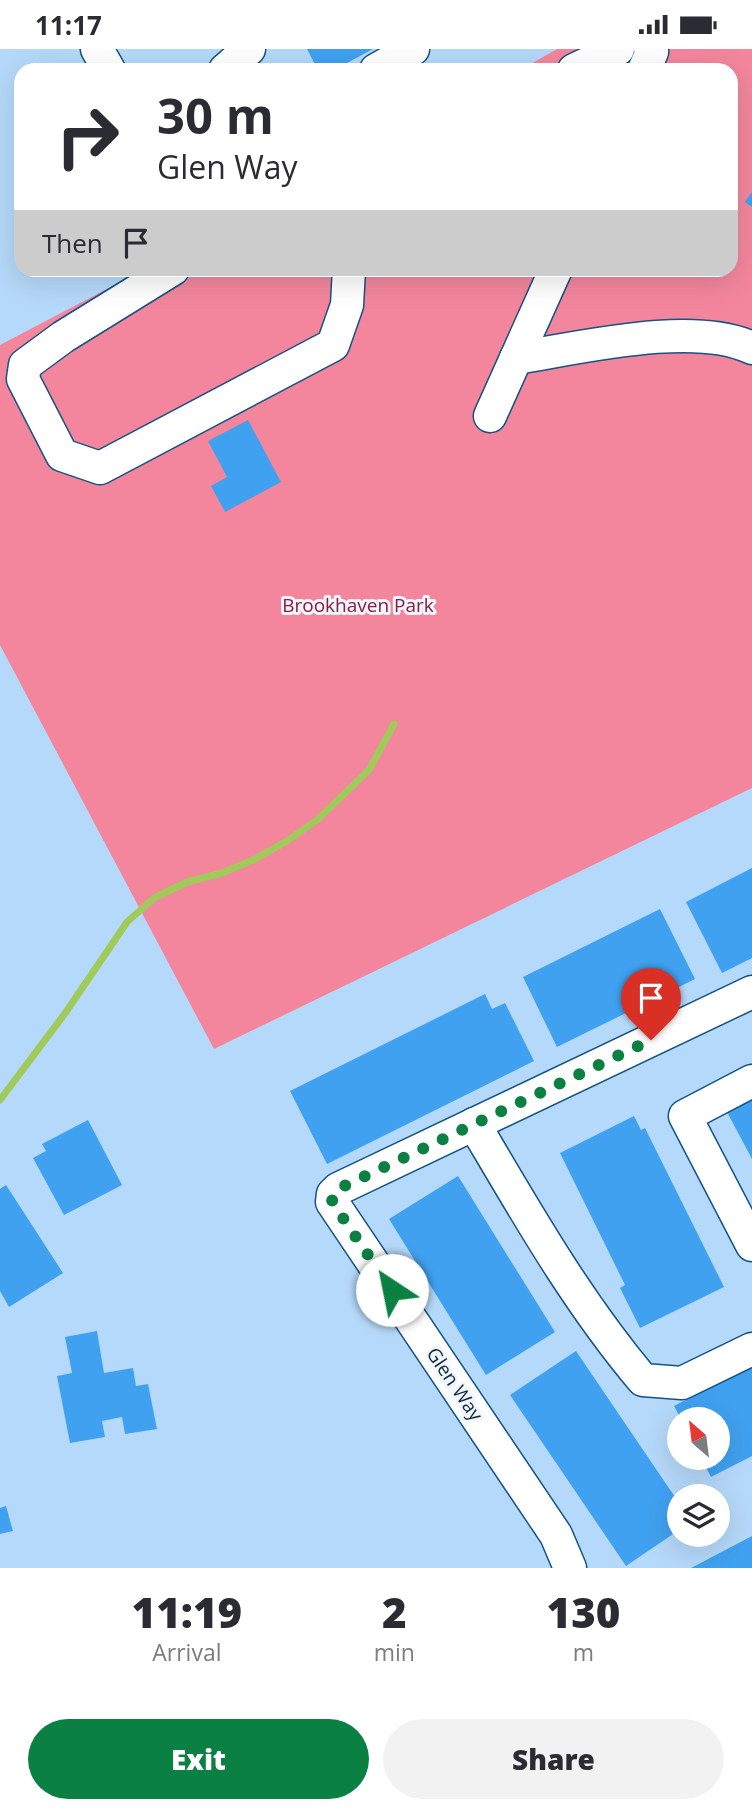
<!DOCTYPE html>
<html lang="en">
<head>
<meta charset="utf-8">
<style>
	body { margin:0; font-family:"Open Sans",sans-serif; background:#f2f2f3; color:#2b2b33; height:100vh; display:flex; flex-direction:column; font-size:26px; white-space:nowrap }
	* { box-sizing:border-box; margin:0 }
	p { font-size:23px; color:#7c7c81 }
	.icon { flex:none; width:38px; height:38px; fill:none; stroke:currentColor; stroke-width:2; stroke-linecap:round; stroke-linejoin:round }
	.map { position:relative; height:1519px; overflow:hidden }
	.panel { display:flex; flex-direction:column; background:#fff; flex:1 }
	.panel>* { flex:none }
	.banner { position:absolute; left:14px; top:14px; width:724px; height:214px; border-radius:21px; box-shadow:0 7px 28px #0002; background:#fff; color:#2b2b33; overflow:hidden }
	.needle { width:46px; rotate:332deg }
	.controls { position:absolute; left:667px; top:1358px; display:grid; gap:14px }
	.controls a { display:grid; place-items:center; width:63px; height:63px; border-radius:50%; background:#fff; box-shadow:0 7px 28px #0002; font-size:35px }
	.pin { position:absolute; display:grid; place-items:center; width:60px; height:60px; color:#fff; margin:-72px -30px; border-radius:50% 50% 50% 0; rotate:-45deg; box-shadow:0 0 7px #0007 }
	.pin .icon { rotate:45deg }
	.me { position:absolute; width:77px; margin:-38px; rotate:326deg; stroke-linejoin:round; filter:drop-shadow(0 0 5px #0008) }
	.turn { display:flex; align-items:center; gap:24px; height:147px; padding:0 28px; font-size:32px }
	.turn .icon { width:91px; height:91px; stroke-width:2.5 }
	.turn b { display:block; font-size:49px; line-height:60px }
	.then { display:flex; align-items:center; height:66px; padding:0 28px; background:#0003; gap:14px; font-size:26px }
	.eta { display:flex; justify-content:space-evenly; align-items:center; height:119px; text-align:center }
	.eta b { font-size:42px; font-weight:800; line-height:49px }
	.button { display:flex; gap:14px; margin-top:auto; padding:14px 28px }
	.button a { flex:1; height:80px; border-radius:42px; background:#0b8043; color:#fff; font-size:28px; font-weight:800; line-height:80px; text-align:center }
	.button a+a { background:#f2f2f3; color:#2b2b33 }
	.status { display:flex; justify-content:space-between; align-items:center; height:49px; padding:0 35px; background:#fff; direction:ltr }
	.status svg { height:19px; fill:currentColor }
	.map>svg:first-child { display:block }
	.green { fill:#f3869d }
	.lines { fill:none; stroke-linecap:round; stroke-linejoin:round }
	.stream { stroke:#a0cb5b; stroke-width:7 }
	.building { fill:#40a1f0 }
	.minor-casing { stroke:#155383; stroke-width:35 }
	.minor { stroke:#fff; stroke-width:32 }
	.route { stroke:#0b8043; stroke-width:12; stroke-dasharray:0 21.6 }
	.labels { text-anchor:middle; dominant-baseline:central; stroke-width:6; stroke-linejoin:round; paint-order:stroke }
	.park-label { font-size:19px; fill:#871d3f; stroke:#f0f6fc }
	.street-label { font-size:19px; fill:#0e273c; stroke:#f0f6fc }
</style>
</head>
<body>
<div class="status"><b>11:17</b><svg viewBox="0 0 49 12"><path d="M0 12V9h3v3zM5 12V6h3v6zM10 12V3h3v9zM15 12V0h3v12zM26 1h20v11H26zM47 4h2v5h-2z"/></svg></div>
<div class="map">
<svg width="752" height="1519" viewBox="0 0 752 1519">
	<rect width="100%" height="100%" fill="#b5d9fa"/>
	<polygon class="green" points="557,0 752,0 752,739 214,1000 0,596 0,296 143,221 732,220 732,21 520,21"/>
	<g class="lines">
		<polyline class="stream" points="0,1051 66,963 127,873 154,849 187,833 222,824 255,810 287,792 317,771 369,721 394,675"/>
	</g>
	<g class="building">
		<polygon points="307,0 373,0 334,21 318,21"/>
		<polygon points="293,14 297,21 279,21"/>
		<polygon points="752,143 752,158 745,153"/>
		<polygon points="248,371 281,433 225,463 211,437 227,428 208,392"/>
		<polygon points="752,819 752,909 722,924 686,853"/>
		<polygon points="660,860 695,930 557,998 523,928"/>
		<polygon points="485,945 492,960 505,954 534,1012 327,1115 290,1042"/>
		<polygon points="752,1050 752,1110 727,1063"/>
		<polygon points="634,1067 641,1081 645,1079 724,1238 640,1279 620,1239 625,1236 560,1104"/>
		<polygon points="88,1071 122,1136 64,1166 33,1109 46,1102 42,1095"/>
		<polygon points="458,1127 555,1283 486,1326 389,1170"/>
		<polygon points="6,1136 63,1224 9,1258 0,1242 0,1140"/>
		<polygon points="97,1282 104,1324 133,1319 136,1337 148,1335 157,1380 125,1385 122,1368 102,1372 105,1388 70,1394 57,1327 72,1324 65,1288"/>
		<polygon points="576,1302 679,1454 679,1481 626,1517 510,1346"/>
		<polygon points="752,1316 752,1407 711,1428 701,1409 718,1409 718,1370 681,1370 674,1357"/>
		<polygon points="6,1457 13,1482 0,1485 0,1459"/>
		<polygon points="752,1487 752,1519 691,1519"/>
	</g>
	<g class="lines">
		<g class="minor-casing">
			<g id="minor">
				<polyline points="97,0 109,21"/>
				<polyline points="225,21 249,0"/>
				<polyline points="376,21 413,0"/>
				<polyline points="574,21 618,0"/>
				<polyline points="644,21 652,3 650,0"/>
				<polyline points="173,220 63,288 25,316 23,330 62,406 100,419 333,296 347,256 349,220"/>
				<path d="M516,309C579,299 695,271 752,299"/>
				<polyline points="490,367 556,220"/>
				<polyline points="752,1032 685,1067 752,1196"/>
				<path d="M474,1075C526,1163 577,1253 643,1331L682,1334L752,1300"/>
				<polyline points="570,1519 556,1486 332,1153 333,1145 338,1140 752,943"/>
			</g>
		</g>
		<use href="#minor" class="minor"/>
	</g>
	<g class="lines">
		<polyline class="route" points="392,1241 332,1153 333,1145 338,1140 651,991"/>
	</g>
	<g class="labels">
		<g class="park-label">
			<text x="358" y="556">Brookhaven Park</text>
		</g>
		<g class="street-label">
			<text transform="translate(455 1335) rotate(56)">Glen Way</text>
		</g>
	</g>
</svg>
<div class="controls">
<a><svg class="needle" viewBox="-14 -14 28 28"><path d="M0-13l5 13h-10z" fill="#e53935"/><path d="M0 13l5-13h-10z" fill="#7c7c81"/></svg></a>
<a><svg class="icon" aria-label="layers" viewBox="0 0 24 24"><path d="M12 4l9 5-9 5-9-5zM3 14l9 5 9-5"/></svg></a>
</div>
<div class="pin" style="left:651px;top:991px;background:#d93025"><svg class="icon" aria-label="arrive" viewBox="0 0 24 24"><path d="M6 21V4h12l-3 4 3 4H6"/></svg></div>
<svg class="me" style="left:392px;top:1241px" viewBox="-20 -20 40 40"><circle r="19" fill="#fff"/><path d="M0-13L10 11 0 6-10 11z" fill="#0b8043"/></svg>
<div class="banner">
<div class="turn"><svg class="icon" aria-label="right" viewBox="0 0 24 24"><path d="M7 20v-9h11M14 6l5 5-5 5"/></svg><div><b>30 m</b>Glen Way</div></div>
<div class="then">Then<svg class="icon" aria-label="arrive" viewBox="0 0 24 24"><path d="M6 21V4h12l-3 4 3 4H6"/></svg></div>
</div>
</div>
<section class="panel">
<div class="eta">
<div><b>11:19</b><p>Arrival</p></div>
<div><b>2</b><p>min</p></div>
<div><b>130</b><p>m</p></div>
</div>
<div class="button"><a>Exit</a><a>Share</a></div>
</section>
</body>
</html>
